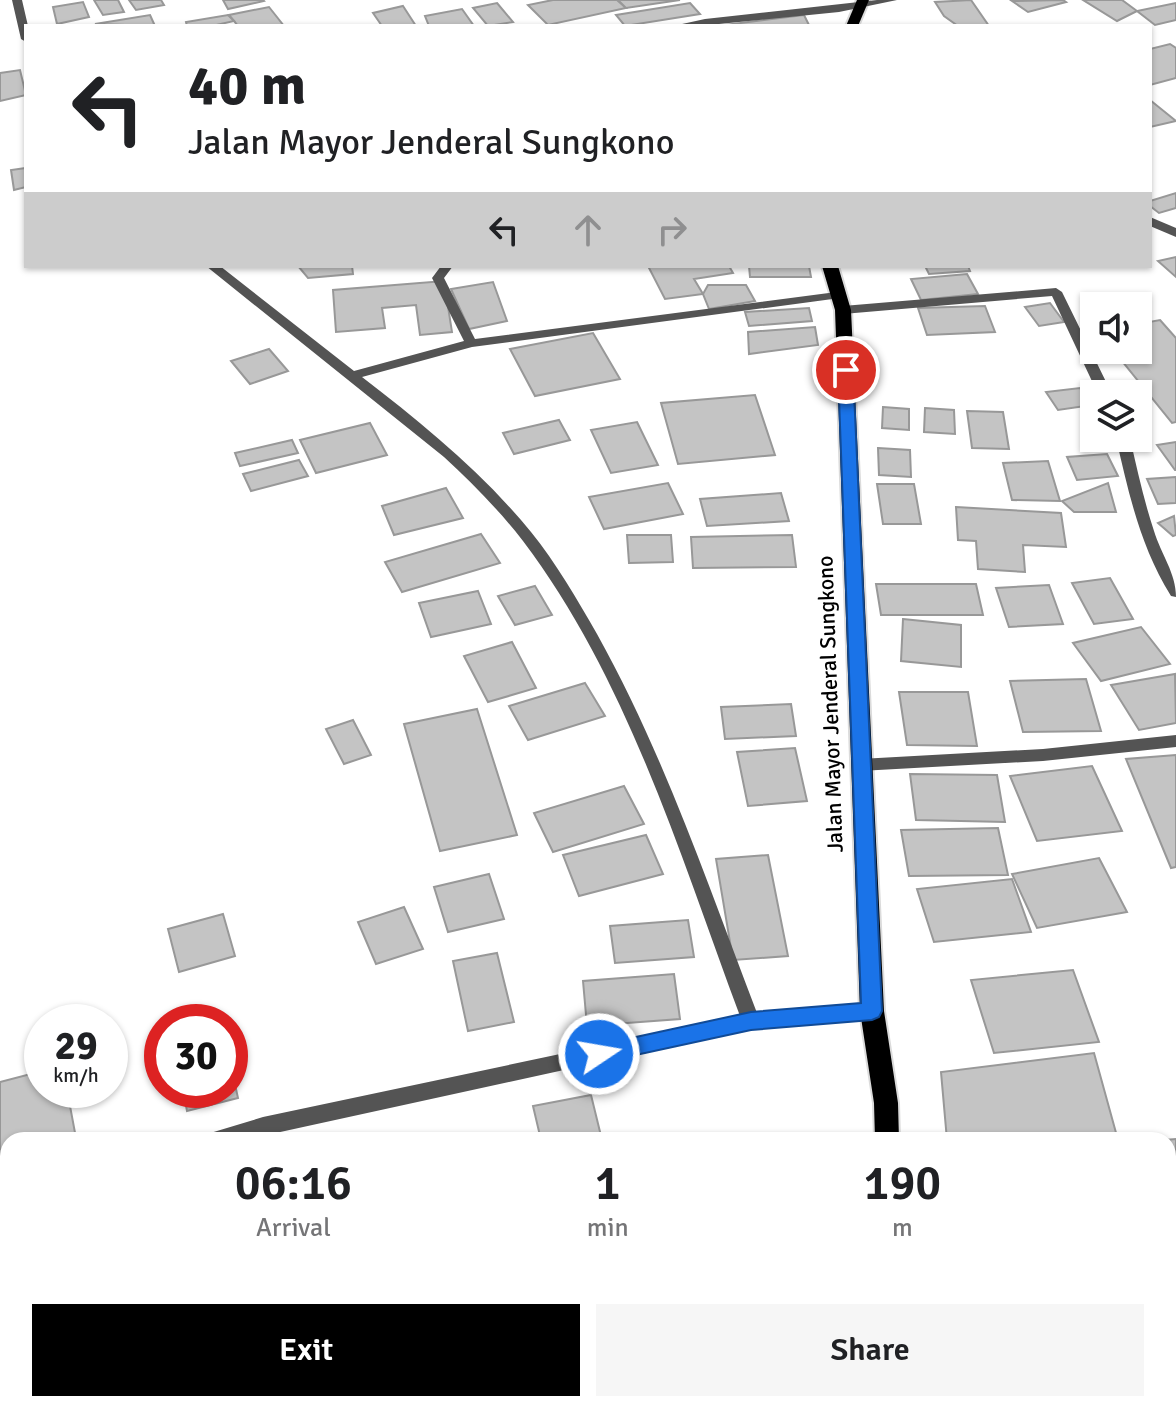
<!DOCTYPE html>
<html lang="en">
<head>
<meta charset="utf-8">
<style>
	body { margin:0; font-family:Signika,sans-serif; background:#f6f6f6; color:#202124; height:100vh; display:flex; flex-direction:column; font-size:30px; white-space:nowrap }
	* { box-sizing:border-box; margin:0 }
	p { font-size:26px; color:#757577 }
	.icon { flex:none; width:44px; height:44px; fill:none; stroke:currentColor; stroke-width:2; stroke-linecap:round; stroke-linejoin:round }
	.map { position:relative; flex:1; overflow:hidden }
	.sheet { position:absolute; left:0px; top:1132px; width:1176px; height:280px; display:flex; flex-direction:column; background:#fff; border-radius:24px 24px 0 0; box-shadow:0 2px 6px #0004 }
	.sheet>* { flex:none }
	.banner { position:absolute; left:24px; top:24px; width:1128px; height:244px; border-radius:0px; box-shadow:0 2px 6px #0004; background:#fff; color:#202124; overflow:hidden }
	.buttons { position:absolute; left:1080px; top:292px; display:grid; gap:16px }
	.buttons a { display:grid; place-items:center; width:72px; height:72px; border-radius:0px; background:#fff; box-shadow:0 2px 6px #0004; font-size:40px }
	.speed { position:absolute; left:24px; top:1004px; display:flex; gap:16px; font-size:40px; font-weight:700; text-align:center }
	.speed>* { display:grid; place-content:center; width:104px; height:104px; border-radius:50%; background:#fff; box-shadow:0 2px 6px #0004; line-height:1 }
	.speed small { font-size:20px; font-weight:400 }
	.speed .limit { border:12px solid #d22; background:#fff; color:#111 }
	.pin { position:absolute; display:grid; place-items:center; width:68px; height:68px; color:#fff; margin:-34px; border:4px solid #fff; border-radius:50%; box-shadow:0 2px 8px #0007 }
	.me { position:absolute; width:88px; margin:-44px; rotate:78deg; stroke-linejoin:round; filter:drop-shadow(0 0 6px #0008) }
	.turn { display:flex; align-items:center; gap:28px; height:168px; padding:0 32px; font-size:36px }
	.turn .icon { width:104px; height:104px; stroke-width:2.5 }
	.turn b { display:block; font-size:56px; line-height:68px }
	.lanes { display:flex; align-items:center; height:76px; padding:0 32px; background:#0003; justify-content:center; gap:40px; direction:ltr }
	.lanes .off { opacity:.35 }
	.eta { display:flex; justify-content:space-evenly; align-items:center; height:136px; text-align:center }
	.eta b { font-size:48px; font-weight:600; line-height:56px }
	.primary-button { display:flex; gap:16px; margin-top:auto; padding:16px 32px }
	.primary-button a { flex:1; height:92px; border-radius:0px; background:#000; color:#fff; font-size:32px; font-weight:600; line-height:92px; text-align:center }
	.primary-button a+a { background:#f6f6f6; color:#202124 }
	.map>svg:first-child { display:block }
	.building { fill:#c4c4c4; stroke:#989898; stroke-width:2 }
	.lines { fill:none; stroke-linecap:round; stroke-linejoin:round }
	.primary-casing { stroke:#dbdbdb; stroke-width:4 }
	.minor { fill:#545454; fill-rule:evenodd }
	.primary { fill:#000; fill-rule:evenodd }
	.route { fill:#1a73e8; stroke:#114b97; stroke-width:2 }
	.labels { text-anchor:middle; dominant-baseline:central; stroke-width:7; stroke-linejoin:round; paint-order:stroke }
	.street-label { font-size:22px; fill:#000; stroke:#fff }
</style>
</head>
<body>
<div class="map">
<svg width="1176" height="1412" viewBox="0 0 1176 1412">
	<rect width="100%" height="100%" fill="#fff"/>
	<g class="building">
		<polygon points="94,0 118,0 124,12 103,15"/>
		<polygon points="129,0 161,0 164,5 136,10"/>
		<polygon points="223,0 263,0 264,1 228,9"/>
		<polygon points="553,0 617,0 626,8 548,25 528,5"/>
		<polygon points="618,0 680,0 626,8"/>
		<polygon points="971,0 989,26 958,26 944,16 935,2"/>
		<polygon points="1063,0 1066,2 1028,12 1012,1"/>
		<polygon points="1083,0 1122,0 1137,11 1117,21"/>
		<polygon points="83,2 89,17 57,24 53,7"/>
		<polygon points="497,3 513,22 488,26 473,8"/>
		<polygon points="690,3 700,14 625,26 616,15"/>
		<polygon points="1176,3 1176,20 1155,25 1137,11"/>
		<polygon points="403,6 416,26 382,26 373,13"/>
		<polygon points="269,7 284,26 238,26 229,15"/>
		<polygon points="462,9 474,26 429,26 425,16"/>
		<polygon points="150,15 155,26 95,24"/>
		<polygon points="228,15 234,21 212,26 187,26 186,22"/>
		<polygon points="804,15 809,25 717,26"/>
		<polygon points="1170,44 1176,48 1176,78 1150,85 1150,49"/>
		<polygon points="20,70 26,95 0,101 0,73"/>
		<polygon points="1150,100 1176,121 1150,127"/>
		<polygon points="26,168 26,187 14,190 11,170"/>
		<polygon points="1176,193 1176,208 1159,213 1150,206 1150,201"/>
		<polygon points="1176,257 1176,277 1158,261"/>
		<polygon points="298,266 352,266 353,274 308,278"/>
		<polygon points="648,266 729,266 733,273 694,279 703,294 665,299"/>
		<polygon points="749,266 809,266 811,277 750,277"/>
		<polygon points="925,266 968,266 970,271 929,274"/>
		<polygon points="967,274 978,294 921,300 911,279"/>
		<polygon points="444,281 452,332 420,335 416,305 382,308 385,328 336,332 333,290"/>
		<polygon points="493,282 507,321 469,329 451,289"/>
		<polygon points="708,285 746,285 755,301 709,309 703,294"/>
		<polygon points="1050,303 1064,322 1039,326 1025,307"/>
		<polygon points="985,306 995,332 927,335 918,308"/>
		<polygon points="809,308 812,321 749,326 745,312"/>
		<polygon points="1160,320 1176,338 1176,422 1172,423 1113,350 1148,348 1138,336 1138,324"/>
		<polygon points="815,327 818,345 749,354 748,332"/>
		<polygon points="593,333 620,379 535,396 510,349"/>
		<polygon points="269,349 288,371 250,384 231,361"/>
		<polygon points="1080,388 1092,405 1058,410 1046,392"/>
		<polygon points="755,395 775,455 678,464 661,403"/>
		<polygon points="883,407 909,409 909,430 882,428"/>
		<polygon points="925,408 954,410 955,434 924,432"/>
		<polygon points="967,411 1003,412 1009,449 972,448"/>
		<polygon points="559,420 570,440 514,454 503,433"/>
		<polygon points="637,422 658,465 611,473 591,430"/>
		<polygon points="370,423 387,455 316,473 300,440"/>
		<polygon points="292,440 298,453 240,466 235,453"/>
		<polygon points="1176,442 1176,470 1175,470 1157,445"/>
		<polygon points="878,448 910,450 911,477 879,475"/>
		<polygon points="1107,454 1118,476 1077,480 1067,457"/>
		<polygon points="299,460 308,476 251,491 243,474"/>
		<polygon points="1048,461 1060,501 1012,500 1003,463"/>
		<polygon points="1176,477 1176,503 1158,504 1147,479"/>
		<polygon points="668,483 683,514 604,529 589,497"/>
		<polygon points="1108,483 1116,512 1074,512 1062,501"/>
		<polygon points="877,484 914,484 921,524 883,524"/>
		<polygon points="446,488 463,518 394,535 382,506"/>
		<polygon points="781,493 789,521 707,526 700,499"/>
		<polygon points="956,507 1061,513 1066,547 1023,545 1025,572 978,569 976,541 958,540"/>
		<polygon points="1174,516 1176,535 1173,536 1158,523"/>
		<polygon points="481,534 500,563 402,592 385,562"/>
		<polygon points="627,535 671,535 673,562 629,563"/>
		<polygon points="792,535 796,567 693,568 691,537"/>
		<polygon points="1110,578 1133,619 1094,624 1072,583"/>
		<polygon points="876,584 976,584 983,615 881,615"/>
		<polygon points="1049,585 1063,624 1009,627 996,588"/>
		<polygon points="535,586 552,615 515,625 498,596"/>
		<polygon points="478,591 491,624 431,637 419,603"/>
		<polygon points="903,619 961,625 961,667 901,661"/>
		<polygon points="1141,627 1170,664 1101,681 1073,643"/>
		<polygon points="512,642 536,688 488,702 464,656"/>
		<polygon points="1175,674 1176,723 1139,730 1111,685"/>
		<polygon points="1086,679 1101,731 1023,732 1010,681"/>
		<polygon points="585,683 605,716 528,740 509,706"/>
		<polygon points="899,692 968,692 977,746 907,745"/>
		<polygon points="791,704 796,736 725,739 721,707"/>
		<polygon points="477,709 517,835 440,851 404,724"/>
		<polygon points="353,720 371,755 344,764 326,729"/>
		<polygon points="795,748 807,801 748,806 737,752"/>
		<polygon points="1176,755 1176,867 1171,868 1126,759"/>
		<polygon points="1092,766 1122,831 1037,841 1010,776"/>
		<polygon points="910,774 997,775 1005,822 916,820"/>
		<polygon points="624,786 644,824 553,852 534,813"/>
		<polygon points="998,828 1008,875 909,876 901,830"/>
		<polygon points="646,835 663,874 579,896 563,855"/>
		<polygon points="768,855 788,956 733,960 716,859"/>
		<polygon points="1099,858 1127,912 1037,928 1012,874"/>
		<polygon points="489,874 504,919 448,932 434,887"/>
		<polygon points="1012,879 1031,932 934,942 917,889"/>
		<polygon points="404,907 423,949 376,964 358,922"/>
		<polygon points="223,914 235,956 179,972 168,929"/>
		<polygon points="688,920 694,957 615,963 610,926"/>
		<polygon points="497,953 514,1022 468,1031 453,961"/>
		<polygon points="1073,970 1099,1042 994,1053 971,980"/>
		<polygon points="674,974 680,1019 587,1026 583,981"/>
		<polygon points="219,1012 221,1022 179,1022"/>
		<polygon points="1094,1053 1118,1140 947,1140 941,1072"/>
		<polygon points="230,1062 238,1098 187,1111 183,1090 230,1090"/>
		<polygon points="42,1071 42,1090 67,1090 76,1138 8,1140 8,1158 0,1160 0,1082"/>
		<polygon points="591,1095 602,1140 541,1140 533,1106"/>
		<polygon points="1176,1139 1176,1194 1168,1172 1168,1140 1164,1140"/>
		<polygon points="8,1293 8,1375 0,1378 0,1296"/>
		<polygon points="1168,1371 1176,1385 1176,1412 1129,1412 1125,1404 1168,1404"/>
		<polygon points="16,1404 75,1404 77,1412 18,1412"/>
		<polygon points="998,1404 1087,1404 1090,1412 1001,1412"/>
	</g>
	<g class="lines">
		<g class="primary-casing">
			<g id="primary">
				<polygon points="857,0 869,0 858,26 846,26"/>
				<polygon points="822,266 838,266 851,310 884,1011 898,1103 899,1140 875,1140 874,1103 860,1011 835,310"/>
				<rect x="878" y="1404" width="28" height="8"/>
			</g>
		</g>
		<g class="minor">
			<polygon points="12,0 22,0 28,26 26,26 26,42 21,39"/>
			<polygon points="877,0 897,0 839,12 699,26 673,26 705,19"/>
			<polygon points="1150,217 1176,228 1176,237 1150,226"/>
			<path d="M206,266H220L354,371L464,341L432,278L441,266H453L444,278L475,339L844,291L846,294L840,298L472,347L362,377C423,424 482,472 531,532C556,563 577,599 597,634C664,754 708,885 757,1013L872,1003L879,1006L881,1011L879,1016L751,1029L244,1140H204L207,1134L263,1117L740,1016C680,855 628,680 523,541C499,510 472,483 444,457Z"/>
			<polygon points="1056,288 1062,292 1112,394 1098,394 1052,296 843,314 837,310 843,306"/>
			<path d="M1116,438H1130C1137,469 1144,501 1154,531C1161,554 1176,573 1176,597L1171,596C1140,546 1129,494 1116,438Z"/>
			<polygon points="1176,735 1176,747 1043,761 860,771 854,769 852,765 854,761 860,759 1043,749"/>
			<polygon points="89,1404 111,1404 112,1412 90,1412"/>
		</g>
		<use href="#primary" class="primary"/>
	</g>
	<polygon class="route" points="846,366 853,370 882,1011 879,1017 872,1020 751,1030 599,1063 591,1060 588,1054 591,1048 599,1045 751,1012 861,1003 838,370"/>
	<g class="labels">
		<g class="street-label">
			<text transform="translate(830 704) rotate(-92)">Jalan Mayor Jenderal Sungkono</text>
		</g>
	</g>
</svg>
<div class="buttons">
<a><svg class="icon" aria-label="sound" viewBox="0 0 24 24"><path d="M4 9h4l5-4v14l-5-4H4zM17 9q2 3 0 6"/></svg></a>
<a><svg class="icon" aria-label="layers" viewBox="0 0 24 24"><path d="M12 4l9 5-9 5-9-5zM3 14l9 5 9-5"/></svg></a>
</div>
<div class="speed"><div>29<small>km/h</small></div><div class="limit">30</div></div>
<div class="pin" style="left:846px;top:370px;background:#d93025"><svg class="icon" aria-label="arrive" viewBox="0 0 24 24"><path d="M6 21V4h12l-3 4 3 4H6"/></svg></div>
<svg class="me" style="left:599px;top:1054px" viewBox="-20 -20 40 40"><circle r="17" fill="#1a73e8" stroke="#fff" stroke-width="3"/><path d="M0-11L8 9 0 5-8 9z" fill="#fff"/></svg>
<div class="banner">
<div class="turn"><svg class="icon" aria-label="left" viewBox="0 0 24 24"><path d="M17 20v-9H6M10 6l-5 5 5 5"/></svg><div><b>40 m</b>Jalan Mayor Jenderal Sungkono</div></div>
<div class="lanes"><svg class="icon" aria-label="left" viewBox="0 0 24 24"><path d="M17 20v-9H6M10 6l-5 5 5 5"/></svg><svg class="icon off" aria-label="ahead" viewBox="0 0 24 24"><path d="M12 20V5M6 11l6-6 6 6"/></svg><svg class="icon off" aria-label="right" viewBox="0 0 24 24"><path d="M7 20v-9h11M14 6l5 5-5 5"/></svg></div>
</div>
<section class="sheet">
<div class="eta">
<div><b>06:16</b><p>Arrival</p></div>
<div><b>1</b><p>min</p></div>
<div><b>190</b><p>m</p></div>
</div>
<div class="primary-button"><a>Exit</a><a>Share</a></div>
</section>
</div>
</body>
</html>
